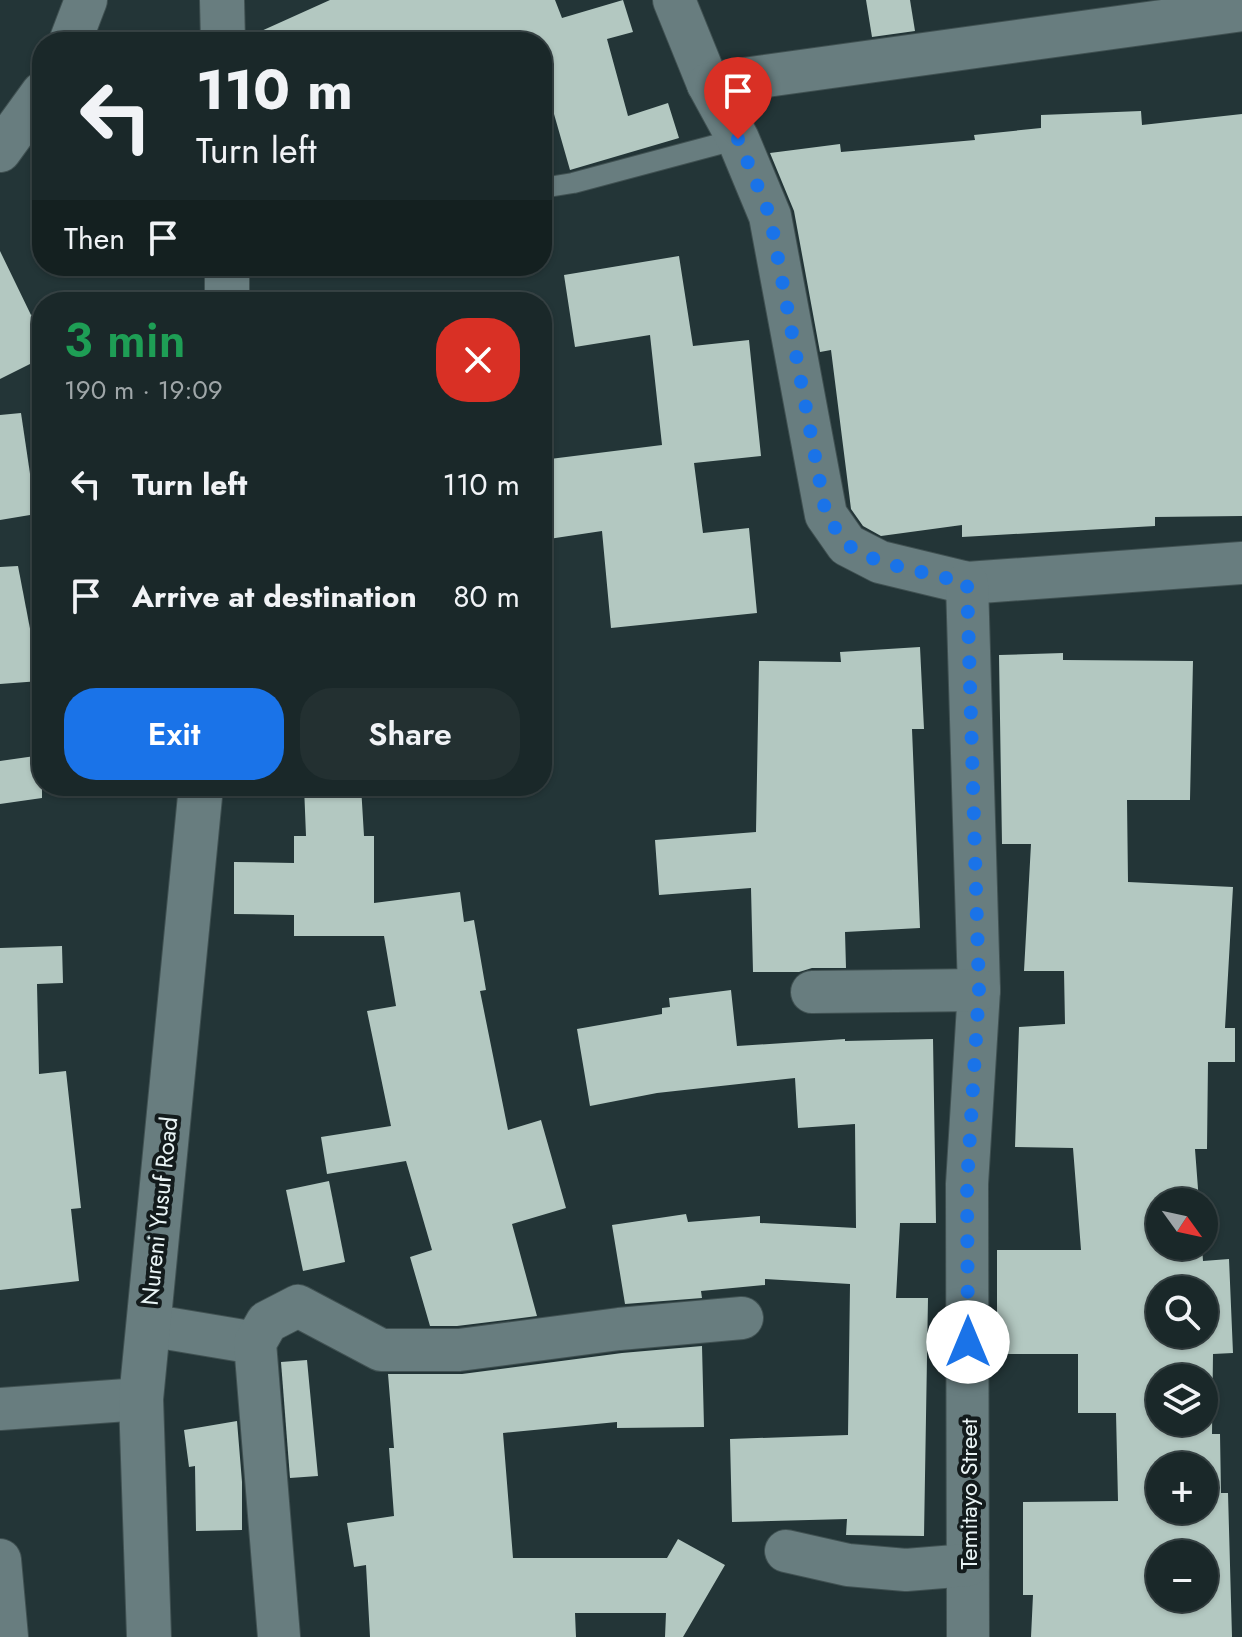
<!DOCTYPE html>
<html lang="en">
<head>
<meta charset="utf-8">
<style>
	body { margin:0; font-family:Jost,sans-serif; background:#233031; color:#f1f3f6; height:100vh; display:flex; flex-direction:column; font-size:30px; white-space:nowrap }
	* { box-sizing:border-box; margin:0 }
	p { font-size:26px; color:#9fa6a8 }
	.icon { flex:none; width:44px; height:44px; fill:none; stroke:currentColor; stroke-width:2; stroke-linecap:round; stroke-linejoin:round }
	.map { position:relative; flex:1; overflow:hidden }
	.drawer { position:absolute; left:32px; top:292px; width:520px; height:504px; display:flex; flex-direction:column; background:#1a2829; border-radius:32px; box-shadow:0 2px 6px #0004,0 0 0 2px #384446 }
	.drawer>* { flex:none }
	.banner { position:absolute; left:32px; top:32px; width:520px; height:244px; border-radius:32px; box-shadow:0 2px 6px #0004,0 0 0 2px #384446; background:#1a2829; color:#f1f3f6; overflow:hidden }
	.needle { width:52px; rotate:123deg }
	.tools { position:absolute; left:1146px; top:1188px; display:grid; gap:16px }
	.tools a { display:grid; place-items:center; width:72px; height:72px; border-radius:50%; background:#1a2829; box-shadow:0 2px 6px #0004,0 0 0 2px #384446; font-size:40px }
	.pin { position:absolute; display:grid; place-items:center; width:68px; height:68px; color:#fff; margin:-82px -34px; border-radius:50% 50% 50% 0; rotate:-45deg; box-shadow:0 0 8px #0007 }
	.pin .icon { rotate:45deg }
	.me { position:absolute; width:88px; margin:-44px; rotate:0deg; stroke-linejoin:round; filter:drop-shadow(0 0 6px #0008) }
	.turn { display:flex; align-items:center; gap:28px; height:168px; padding:0 32px; font-size:36px }
	.turn .icon { width:104px; height:104px; stroke-width:2.5 }
	.turn b { display:block; font-size:56px; line-height:68px }
	.then { display:flex; align-items:center; height:76px; padding:0 32px; background:#0003; gap:16px; font-size:30px }
	.round { display:grid; place-items:center; flex:none; width:84px; height:84px; border-radius:32px; background:#233031 }
	.head { display:flex; align-items:center; justify-content:space-between; height:136px; padding:0 32px }
	h1 { font-size:48px; font-weight:600; line-height:60px; color:#1e9e55 }
	.action { display:flex; gap:16px; margin-top:auto; padding:16px 32px }
	.action a { flex:1; height:92px; border-radius:32px; background:#1a73e8; color:#fff; font-size:32px; font-weight:600; line-height:92px; text-align:center }
	.action a+a { background:#233031; color:#f1f3f6 }
	ul { padding:0; list-style:none }
	li { display:flex; align-items:center; gap:24px; height:112px; padding:0 32px }
	li div { flex:1 }
	li b { display:block; font-size:30px }
	li em { font-style:normal }
	.map>svg:first-child { display:block }
	.building { fill:#b3c8c1; fill-rule:evenodd }
	.lines { fill:none; stroke-linecap:round; stroke-linejoin:round }
	.lane-casing { stroke:#405152; stroke-width:22 }
	.street-casing { stroke:#405152; stroke-width:44 }
	.secondary-casing { stroke:#405152; stroke-width:46 }
	.lane { stroke:#687d7f; stroke-width:20 }
	.street { stroke:#687d7f; stroke-width:42 }
	.secondary { stroke:#687d7f; stroke-width:44 }
	.route { stroke:#1a73e8; stroke-width:14; stroke-dasharray:0 25.2 }
	.labels { text-anchor:middle; dominant-baseline:central; stroke-width:8; stroke-linejoin:round; paint-order:stroke }
	.street-label { font-size:24px; fill:#e9f4f5; stroke:#131b1c }
</style>
</head>
<body>
<div class="map">
<svg width="1242" height="1637" viewBox="0 0 1242 1637">
	<rect width="100%" height="100%" fill="#233537"/>
	<g class="building">
		<polygon points="330,0 555,0 562,18 623,0 633,32 607,39 628,116 668,103 679,138 570,170 554,114 542,119 542,42 248,42 248,37"/>
		<polygon points="866,0 910,0 915,31 872,37"/>
		<polygon points="1141,111 1142,125 1242,114 1242,516 1155,517 1155,526 962,537 962,525 881,536 863,526 851,509 831,350 820,352 794,211 770,153 840,144 841,152 975,140 974,135 1041,128 1041,115"/>
		<polygon points="0,251 31,315 42,309 42,358 0,379"/>
		<polygon points="679,256 693,346 749,340 761,456 694,463 703,533 749,528 757,613 611,628 602,531 542,540 542,460 662,445 650,335 575,347 564,275"/>
		<polygon points="21,413 36,514 0,520 0,415"/>
		<polygon points="18,566 40,681 0,684 0,567"/>
		<polygon points="920,647 924,729 912,729 920,928 845,932 846,968 812,968 799,972 753,972 751,888 659,895 655,840 756,832 759,661 841,662 840,652"/>
		<path d="M1063,653V660L1193,661L1190,800H1127L1128,882L1233,887L1225,1028H1235V1062H1208L1207,1149H1195L1199,1202H1160V1246H1202L1203,1261L1229,1259L1233,1353L1213,1354L1212,1434H1220L1221,1493H1228L1232,1637H1031L1033,1595H1023V1502L1118,1501L1116,1413H1078V1354H997V1250H1081L1073,1148L1015,1147L1019,1027L1065,1024L1064,971H1024L1031,844H1002L999,655ZM1160,1290H1204V1334H1160ZM1160,1378H1204V1422H1160ZM1160,1466H1204V1510H1160ZM1160,1554H1204V1598H1160Z"/>
		<polygon points="42,755 42,798 0,804 0,761"/>
		<polygon points="304,786 361,786 364,836 374,836 374,903 460,892 464,922 474,920 486,990 480,991 508,1130 541,1120 566,1208 512,1224 537,1316 457,1326 430,1326 410,1257 432,1250 406,1161 327,1174 321,1137 391,1126 367,1011 396,1006 384,936 294,936 294,915 234,914 234,862 294,863 294,836 306,836"/>
		<polygon points="62,946 63,983 37,984 39,1074 66,1071 81,1208 71,1209 79,1281 0,1290 0,948"/>
		<polygon points="731,990 737,1046 845,1039 845,1041 933,1039 936,1223 900,1223 896,1298 928,1298 924,1536 846,1535 847,1519 732,1522 730,1439 848,1435 850,1284 765,1279 765,1285 701,1291 702,1298 625,1304 612,1225 686,1214 688,1222 760,1216 760,1223 856,1228 855,1124 798,1128 795,1078 657,1093 590,1106 577,1029 662,1014 662,1008 670,1007 669,998"/>
		<polygon points="329,1181 345,1262 303,1271 286,1190"/>
		<polygon points="702,1346 704,1427 617,1428 617,1422 503,1433 513,1558 667,1558 678,1539 725,1565 683,1637 665,1637 666,1613 575,1613 576,1637 370,1637 366,1565 354,1567 347,1523 394,1516 389,1448 394,1448 388,1374 462,1374 622,1353"/>
		<polygon points="307,1360 318,1476 290,1478 281,1362"/>
		<polygon points="237,1421 242,1482 242,1530 196,1531 195,1466 189,1467 184,1430"/>
	</g>
	<g class="lines">
		<g class="lane-casing">
			<polyline id="lane" points="542,188 573,183 738,139"/>
		</g>
		<g class="street-casing">
			<g id="street">
				<polyline points="674,0 708,84 738,139 770,216 826,515 847,545 880,562 967,583 1242,563"/>
				<polyline points="70,42 86,0"/>
				<polyline points="708,84 1242,10"/>
				<polyline points="0,151 42,93"/>
				<polyline points="967,583 979,990 967,1184 968,1637"/>
				<polyline points="812,992 979,990"/>
				<polyline points="148,1325 255,1343"/>
				<polyline points="0,1409 141,1399"/>
				<polyline points="786,1551 848,1565 906,1570 968,1565"/>
				<polyline points="0,1560 7,1637"/>
				<polyline points="279,1637 255,1343 267,1322 298,1306 381,1350 459,1350 619,1329 742,1318"/>
			</g>
		</g>
		<g class="secondary-casing">
			<g id="secondary">
				<polyline points="222,0 223,42"/>
				<polyline points="227,266 227,302"/>
				<polyline points="149,1637 141,1399 201,786"/>
			</g>
		</g>
		<use href="#lane" class="lane"/>
		<use href="#street" class="street"/>
		<use href="#secondary" class="secondary"/>
	</g>
	<g class="lines">
		<polyline class="route" points="738,139 770,216 826,515 847,545 880,562 967,583 979,990 967,1184 968,1342"/>
	</g>
	<g class="labels">
		<g class="street-label">
			<text transform="translate(159 1211) rotate(-84)">Nureni Yusuf Road</text>
			<text transform="translate(968 1494) rotate(-90)">Temitayo Street</text>
		</g>
	</g>
</svg>
<div class="tools">
<a><svg class="needle" viewBox="-14 -14 28 28"><path d="M0-13l5 13h-10z" fill="#e53935"/><path d="M0 13l5-13h-10z" fill="#9fa6a8"/></svg></a>
<a><svg class="icon" aria-label="search" viewBox="0 0 24 24"><circle cx="10" cy="10" r="6"/><path d="M15 15l6 6"/></svg></a>
<a><svg class="icon" aria-label="layers" viewBox="0 0 24 24"><path d="M12 4l9 5-9 5-9-5zM3 14l9 5 9-5"/></svg></a>
<a>+</a>
<a>−</a>
</div>
<div class="pin" style="left:738px;top:139px;background:#d93025"><svg class="icon" aria-label="arrive" viewBox="0 0 24 24"><path d="M6 21V4h12l-3 4 3 4H6"/></svg></div>
<svg class="me" style="left:968px;top:1342px" viewBox="-20 -20 40 40"><circle r="19" fill="#fff"/><path d="M0-13L10 11 0 6-10 11z" fill="#1a73e8"/></svg>
<div class="banner">
<div class="turn"><svg class="icon" aria-label="left" viewBox="0 0 24 24"><path d="M17 20v-9H6M10 6l-5 5 5 5"/></svg><div><b>110 m</b>Turn left</div></div>
<div class="then">Then<svg class="icon" aria-label="arrive" viewBox="0 0 24 24"><path d="M6 21V4h12l-3 4 3 4H6"/></svg></div>
</div>
<section class="drawer">
<div class="head"><div><h1>3 min</h1><p>190 m · 19:09</p></div><a class="round" style="background:#d93025;color:#fff"><svg class="icon" aria-label="close" viewBox="0 0 24 24"><path d="M6 6l12 12M18 6L6 18"/></svg></a></div>
<ul>
<li><svg class="icon" aria-label="left" viewBox="0 0 24 24"><path d="M17 20v-9H6M10 6l-5 5 5 5"/></svg><div><b>Turn left</b></div><em>110 m</em></li>
<li><svg class="icon" aria-label="arrive" viewBox="0 0 24 24"><path d="M6 21V4h12l-3 4 3 4H6"/></svg><div><b>Arrive at destination</b></div><em>80 m</em></li>
</ul>
<div class="action"><a>Exit</a><a>Share</a></div>
</section>
</div>
</body>
</html>
